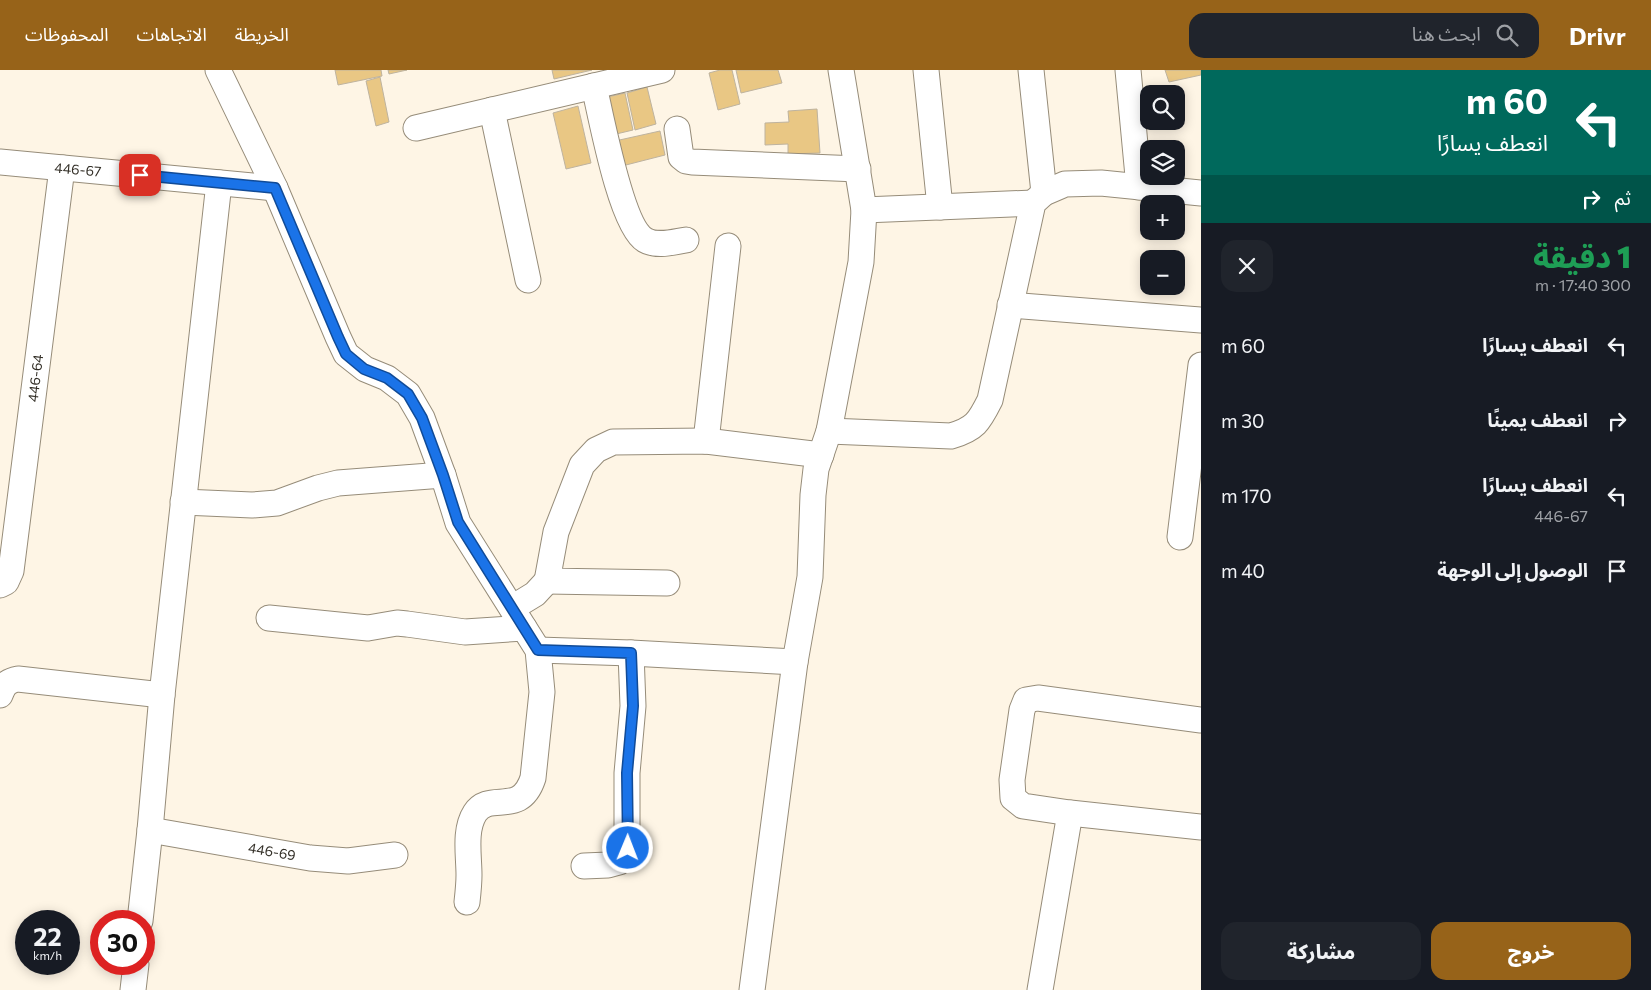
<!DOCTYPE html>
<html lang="ar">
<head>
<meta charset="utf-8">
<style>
	body { margin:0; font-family:Commissioner,"Noto Sans Arabic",sans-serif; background:#20242c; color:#f1f3f6; direction:rtl; height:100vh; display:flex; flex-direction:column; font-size:19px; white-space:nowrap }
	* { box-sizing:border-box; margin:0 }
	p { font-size:16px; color:#9ea1a6 }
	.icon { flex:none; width:28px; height:28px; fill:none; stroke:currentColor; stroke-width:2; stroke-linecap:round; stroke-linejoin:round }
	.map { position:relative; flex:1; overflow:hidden; direction:ltr }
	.drawer { display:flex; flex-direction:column; background:#171b24; width:450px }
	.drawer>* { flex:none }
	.guide { background:#00695c; color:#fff; overflow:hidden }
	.buttons { position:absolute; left:1140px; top:15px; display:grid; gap:10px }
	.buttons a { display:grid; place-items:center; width:45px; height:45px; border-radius:10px; background:#171b24; box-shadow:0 2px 12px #0003; font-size:25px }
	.speed { position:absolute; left:15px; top:840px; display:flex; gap:10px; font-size:25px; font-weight:700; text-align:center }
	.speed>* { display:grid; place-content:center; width:65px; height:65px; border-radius:50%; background:#171b24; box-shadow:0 2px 12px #0003; line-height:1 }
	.speed small { font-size:12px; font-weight:400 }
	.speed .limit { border:8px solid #d22; background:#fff; color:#111 }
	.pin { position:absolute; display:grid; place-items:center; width:42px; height:42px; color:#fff; margin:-21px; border-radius:10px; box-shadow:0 2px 8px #0006 }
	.me { position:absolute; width:55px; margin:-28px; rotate:1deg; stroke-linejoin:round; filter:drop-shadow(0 0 4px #0008) }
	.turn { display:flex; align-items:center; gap:18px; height:105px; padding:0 20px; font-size:22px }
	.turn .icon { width:65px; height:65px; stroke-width:2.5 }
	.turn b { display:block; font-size:35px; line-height:42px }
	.then { display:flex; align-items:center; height:48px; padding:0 20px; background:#0003; gap:10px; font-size:19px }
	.round { display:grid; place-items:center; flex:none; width:52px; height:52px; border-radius:15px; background:#20242c }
	.summary { display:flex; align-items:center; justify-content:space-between; height:85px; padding:0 20px }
	h1 { font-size:30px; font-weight:800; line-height:38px; color:#1e9e55 }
	.button { display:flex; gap:10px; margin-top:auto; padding:10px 20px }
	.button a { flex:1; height:58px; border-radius:15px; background:#976319; color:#fff; font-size:20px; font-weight:800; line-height:58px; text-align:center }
	.button a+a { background:#20242c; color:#f1f3f6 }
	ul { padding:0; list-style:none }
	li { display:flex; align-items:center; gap:15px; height:75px; padding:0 20px }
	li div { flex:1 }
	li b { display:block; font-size:19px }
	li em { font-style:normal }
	header { display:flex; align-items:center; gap:30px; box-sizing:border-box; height:70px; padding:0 25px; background:#976319; color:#fff }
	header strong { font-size:24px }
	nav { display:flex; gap:28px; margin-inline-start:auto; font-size:18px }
	.search { width:350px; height:45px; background:#20242c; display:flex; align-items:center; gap:12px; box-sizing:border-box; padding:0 18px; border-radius:15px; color:#9ea1a6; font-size:19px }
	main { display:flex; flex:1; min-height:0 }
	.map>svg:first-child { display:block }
	.building { fill:#e9c784; stroke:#beb39f }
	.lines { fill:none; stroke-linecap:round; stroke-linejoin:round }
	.minor-casing { stroke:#968c79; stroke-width:27 }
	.minor { stroke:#fff; stroke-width:25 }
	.route-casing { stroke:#114b97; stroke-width:12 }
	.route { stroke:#1a73e8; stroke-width:9 }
	.labels { text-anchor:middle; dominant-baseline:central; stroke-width:4.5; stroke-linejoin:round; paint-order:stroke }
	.street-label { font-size:14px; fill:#332f27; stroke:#fff }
</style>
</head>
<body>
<header>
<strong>Drivr</strong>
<div class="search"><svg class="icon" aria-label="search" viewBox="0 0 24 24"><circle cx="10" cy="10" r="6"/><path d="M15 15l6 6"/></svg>ابحث هنا</div>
<nav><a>الخريطة</a><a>الاتجاهات</a><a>المحفوظات</a></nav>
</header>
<main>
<section class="drawer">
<div class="guide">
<div class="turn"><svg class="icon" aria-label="left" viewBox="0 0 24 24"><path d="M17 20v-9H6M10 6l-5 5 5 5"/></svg><div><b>60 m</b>انعطف يسارًا</div></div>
<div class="then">ثم<svg class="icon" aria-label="right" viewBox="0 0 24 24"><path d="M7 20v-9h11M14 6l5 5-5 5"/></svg></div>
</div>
<div class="summary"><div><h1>1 دقيقة</h1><p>300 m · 17:40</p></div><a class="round"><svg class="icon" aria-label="close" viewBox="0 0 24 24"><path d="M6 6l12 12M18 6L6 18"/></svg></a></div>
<ul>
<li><svg class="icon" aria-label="left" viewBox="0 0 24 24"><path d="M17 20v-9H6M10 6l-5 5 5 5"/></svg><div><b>انعطف يسارًا</b></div><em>60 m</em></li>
<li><svg class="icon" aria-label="right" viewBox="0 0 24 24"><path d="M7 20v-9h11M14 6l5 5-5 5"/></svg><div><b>انعطف يمينًا</b></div><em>30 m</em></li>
<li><svg class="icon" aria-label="left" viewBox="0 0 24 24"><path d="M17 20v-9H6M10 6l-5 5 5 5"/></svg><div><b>انعطف يسارًا</b><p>446-67</p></div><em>170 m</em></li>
<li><svg class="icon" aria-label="arrive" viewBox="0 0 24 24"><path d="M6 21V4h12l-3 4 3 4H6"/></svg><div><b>الوصول إلى الوجهة</b></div><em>40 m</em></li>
</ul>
<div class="button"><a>خروج</a><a>مشاركة</a></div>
</section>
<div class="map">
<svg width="1201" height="920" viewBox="0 0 1201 920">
	<rect width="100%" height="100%" fill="#fef5e5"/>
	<g class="building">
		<polygon points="335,0 381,0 382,6 338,15"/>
		<polygon points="388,0 407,0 389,4"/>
		<polygon points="552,0 592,0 554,9"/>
		<polygon points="720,0 732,0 740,34 718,40 709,3"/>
		<polygon points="736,0 778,0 782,13 741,23"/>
		<polygon points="1165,0 1201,0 1201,5 1169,12"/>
		<polygon points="380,7 389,52 376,56 366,11"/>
		<polygon points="647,17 656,54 635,60 627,23"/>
		<polygon points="625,23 633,60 612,65 603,28"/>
		<polygon points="578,36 591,93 566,99 553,43"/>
		<polygon points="817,39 820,83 788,84 788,74 765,75 765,53 789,52 788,41"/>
		<polygon points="660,61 665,85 622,96 615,71"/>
	</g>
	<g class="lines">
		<g class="minor-casing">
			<g id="minor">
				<path d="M218,0L275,118L338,267L346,284L365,299L387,308L408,324L422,348L443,405L458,453L538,580L542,622L533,708C520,748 490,720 475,743C464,760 469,786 469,805C469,814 468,823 467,832"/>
				<polyline points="926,0 940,137"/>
				<polyline points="1031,0 1044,123"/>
				<polyline points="1128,0 1139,117"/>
				<path d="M594,16C601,46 621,156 645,170C657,177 673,172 686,170"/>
				<polyline points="492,40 528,210"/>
				<polyline points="416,58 662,0"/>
				<polyline points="677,59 681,87 686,91 692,92 858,99"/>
				<polyline points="0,92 275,118"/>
				<polyline points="864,140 1033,133"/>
				<polyline points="1010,235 1201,250"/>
				<path d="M829,361L951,366C975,359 979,352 990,330L1033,133L1044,123L1065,114L1101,113L1201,123"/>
				<polyline points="706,371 728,176"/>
				<polyline points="183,432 252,435 277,433 318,418 338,413 443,405"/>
				<polyline points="1180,467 1201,295"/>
				<polyline points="667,513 547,511 556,462 582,395 596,380 613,372 706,371 821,385"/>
				<polyline points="0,515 6,512 11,501 62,98"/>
				<polyline points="512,538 535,524 547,511"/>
				<polyline points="269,548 368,558 397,553 407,554 465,562 524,558"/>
				<polyline points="538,580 631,583 795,592"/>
				<path d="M0,625C4,615 7,611 18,609L162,625"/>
				<polyline points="1070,743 1023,736 1013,728 1012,710 1022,640 1026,630 1038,628 1201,650"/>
				<polyline points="150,760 310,788 348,791 395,785"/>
				<polyline points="584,796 608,795 619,792 627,778 627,703 633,636 631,583"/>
				<polyline points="140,851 150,760 162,625 219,113"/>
				<polyline points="133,920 136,894"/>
				<polyline points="752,920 795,592 810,507 813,425 816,399 829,361 861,192 864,140 841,0"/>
				<polyline points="1040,920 1070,743 1201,757"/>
			</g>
		</g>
		<use href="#minor" class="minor"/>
	</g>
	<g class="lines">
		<g class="route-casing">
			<polyline id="route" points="140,105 275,118 338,267 346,284 364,299 387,308 408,324 422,348 443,405 458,452 538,580 631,583 633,636 627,703 628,778"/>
		</g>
		<use href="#route" class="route"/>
	</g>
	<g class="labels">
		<g class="street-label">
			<text transform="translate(78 99) rotate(5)">446-67</text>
			<text transform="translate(35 308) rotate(-83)">446-64</text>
			<text transform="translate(272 781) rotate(10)">446-69</text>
		</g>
	</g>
</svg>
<div class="buttons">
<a><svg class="icon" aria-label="search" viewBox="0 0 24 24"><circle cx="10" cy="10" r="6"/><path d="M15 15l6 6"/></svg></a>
<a><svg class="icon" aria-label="layers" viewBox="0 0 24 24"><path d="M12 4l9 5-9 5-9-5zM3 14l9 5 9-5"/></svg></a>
<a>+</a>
<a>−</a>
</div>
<div class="speed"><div>22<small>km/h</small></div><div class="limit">30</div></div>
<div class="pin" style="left:140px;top:105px;background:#d93025"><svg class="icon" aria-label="arrive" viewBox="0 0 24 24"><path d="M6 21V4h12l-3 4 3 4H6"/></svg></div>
<svg class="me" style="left:628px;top:778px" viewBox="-20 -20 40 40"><circle r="17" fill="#1a73e8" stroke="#fff" stroke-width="3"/><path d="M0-11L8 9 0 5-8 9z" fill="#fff"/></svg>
</div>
</main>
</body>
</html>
